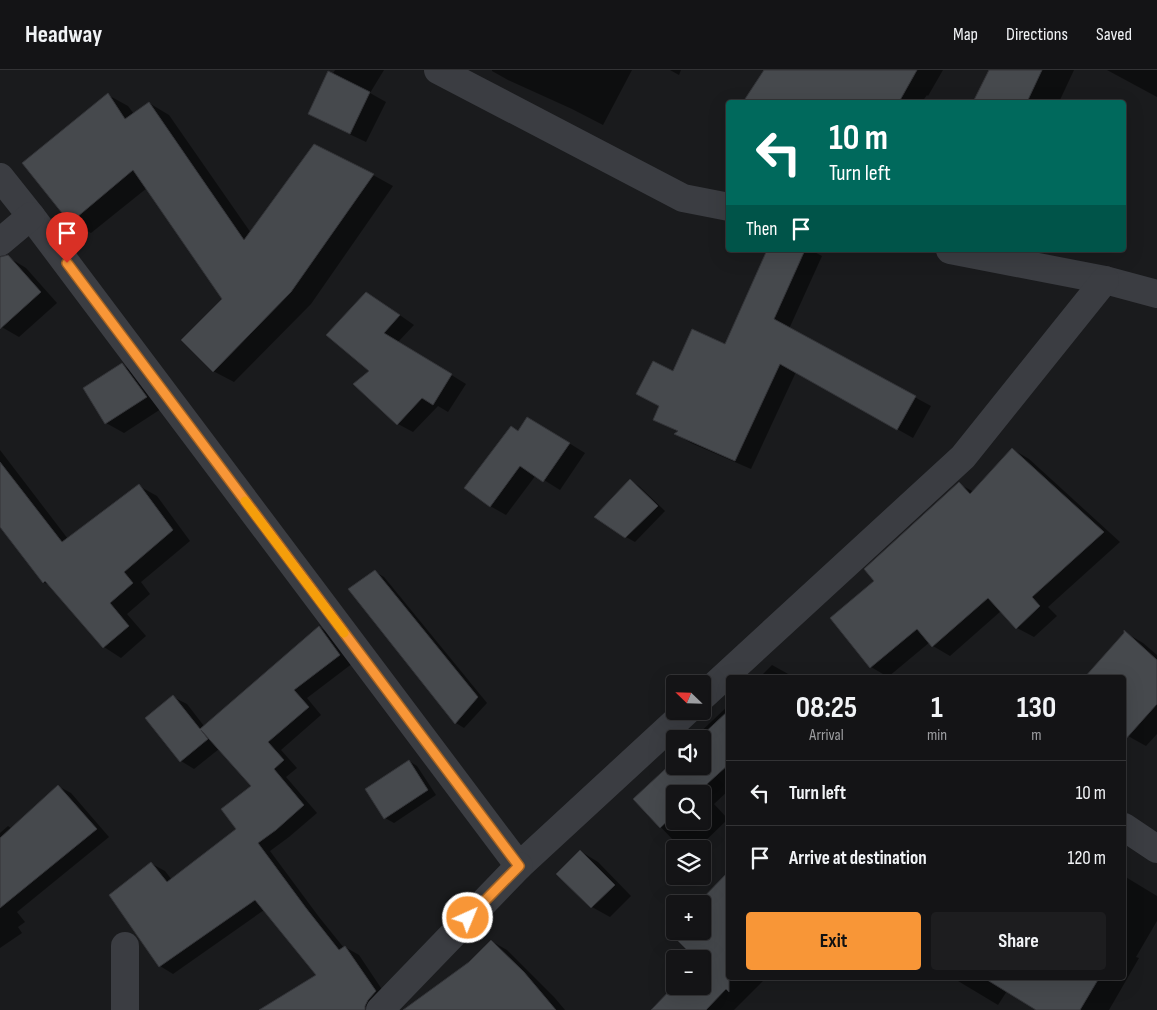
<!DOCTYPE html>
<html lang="en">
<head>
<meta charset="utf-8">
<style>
	body { margin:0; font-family:"Sofia Sans Condensed",sans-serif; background:#1d1d1f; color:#f1f3f6; height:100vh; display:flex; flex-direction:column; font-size:19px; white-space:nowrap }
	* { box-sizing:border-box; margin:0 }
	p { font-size:16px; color:#9d9ea1 }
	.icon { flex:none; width:28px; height:28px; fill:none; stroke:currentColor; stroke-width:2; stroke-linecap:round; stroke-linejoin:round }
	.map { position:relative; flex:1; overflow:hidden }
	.drawer { position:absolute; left:726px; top:605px; width:400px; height:305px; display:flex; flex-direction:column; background:#141416; border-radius:5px; box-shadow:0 5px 20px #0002,0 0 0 1px #333335 }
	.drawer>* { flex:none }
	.banner { position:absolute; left:726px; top:30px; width:400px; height:152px; border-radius:5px; box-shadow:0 5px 20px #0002,0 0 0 1px #333335; background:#00695c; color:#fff; overflow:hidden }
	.needle { width:32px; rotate:293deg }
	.fabs { position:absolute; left:666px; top:605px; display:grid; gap:10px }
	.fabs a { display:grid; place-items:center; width:45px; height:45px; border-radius:5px; background:#141416; box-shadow:0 5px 20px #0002,0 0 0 1px #333335; font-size:25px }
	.pin { position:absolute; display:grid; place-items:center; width:42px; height:42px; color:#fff; margin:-51px -21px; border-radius:50% 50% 50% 0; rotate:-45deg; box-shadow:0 0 5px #0007 }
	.pin .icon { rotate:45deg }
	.me { position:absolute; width:55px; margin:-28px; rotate:44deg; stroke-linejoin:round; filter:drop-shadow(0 0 4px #0008) }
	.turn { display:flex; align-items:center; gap:18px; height:105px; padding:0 20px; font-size:22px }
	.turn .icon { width:65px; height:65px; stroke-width:2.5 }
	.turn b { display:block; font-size:35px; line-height:42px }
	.then { display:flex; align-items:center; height:48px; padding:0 20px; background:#0003; gap:10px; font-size:19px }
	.eta { display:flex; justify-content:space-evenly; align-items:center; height:85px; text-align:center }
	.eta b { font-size:30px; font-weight:700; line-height:35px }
	.primary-button { display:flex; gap:10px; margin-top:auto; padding:10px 20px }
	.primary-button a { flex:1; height:58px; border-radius:5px; background:#f89637; color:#111; font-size:20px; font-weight:700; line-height:58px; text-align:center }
	.primary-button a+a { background:#1d1d1f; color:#f1f3f6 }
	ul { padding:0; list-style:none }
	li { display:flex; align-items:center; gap:15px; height:65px; padding:0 20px; border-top:1px solid #333335 }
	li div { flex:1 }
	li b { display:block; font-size:19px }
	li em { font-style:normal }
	header { display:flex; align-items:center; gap:30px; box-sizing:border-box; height:70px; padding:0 25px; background:#141416; border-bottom:1px solid #333335 }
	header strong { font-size:24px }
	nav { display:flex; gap:28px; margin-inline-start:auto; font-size:18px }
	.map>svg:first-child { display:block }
	.shadow { fill:#0007; fill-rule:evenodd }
	.building { fill:#46494d; stroke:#343539 }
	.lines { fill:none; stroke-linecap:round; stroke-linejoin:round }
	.street { stroke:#3b3d42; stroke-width:28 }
	.route-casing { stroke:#a16224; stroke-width:12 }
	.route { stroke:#f89637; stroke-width:9 }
	.slow { stroke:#f59e0b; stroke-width:9 }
</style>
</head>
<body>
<header>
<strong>Headway</strong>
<nav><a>Map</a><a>Directions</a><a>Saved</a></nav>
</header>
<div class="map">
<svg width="1157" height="940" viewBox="0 0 1157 940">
	<rect width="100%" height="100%" fill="#1a1b1d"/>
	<g class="shadow">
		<polygon points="335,0 384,0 370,23 386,32 366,72 326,53 332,5"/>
		<polygon points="492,0 632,0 603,55 572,39 508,10 492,1"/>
		<polygon points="670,0 681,0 679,5"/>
		<polygon points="765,0 943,0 928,26 927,25 922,32 745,32"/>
		<polygon points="990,0 1074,0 1059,32 975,32"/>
		<polygon points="1107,0 1157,0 1157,27"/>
		<polygon points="108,25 128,36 134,44 149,33 169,45 251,163 373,105 393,116 311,234 234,312 213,301 223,229 147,118 91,163 71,152"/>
		<polygon points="768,180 811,180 822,186 789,259 931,336 913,368 796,302 751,399 691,373 676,364 678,362 655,349 674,303 726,275"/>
		<polygon points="8,187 26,198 57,233 19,267 0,256 0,195"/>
		<polygon points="366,223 381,232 414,255 398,272 466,314 448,342 438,336 413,362 398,354 371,301"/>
		<polygon points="122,295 140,305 164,337 124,363 106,353"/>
		<polygon points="543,357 585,383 560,420 536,405 506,445 490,436 519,362"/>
		<polygon points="1012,379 1029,389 1120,472 1048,537 1057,546 1034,567 1017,558 1001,541 950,586 933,576 930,572 888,607 871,597 876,511 959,414 974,422"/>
		<polygon points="0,380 68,469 139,416 157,426 190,471 141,512 150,524 127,544 146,566 121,588 104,577 51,516 43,512 0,455"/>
		<polygon points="631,411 639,416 665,441 635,472 626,467"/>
		<polygon points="375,502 384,507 487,633 464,658 456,653"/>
		<polygon points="319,557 332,565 353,593 307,628 321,645 281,680 297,698 286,707 317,743 289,767 270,781 319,847 344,878 345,877 359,885 385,924 361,940 266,940 318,905 264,840 173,904 160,896 152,794 165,801 172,810 238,759 252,717 219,679 194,699 181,691 173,627 187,634 204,656"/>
		<polygon points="1126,563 1143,573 1157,585 1157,664 1146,676 1128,666 1124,661 1124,608"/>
		<polygon points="772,595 790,605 793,608 759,608"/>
		<path d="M729,635V720L714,734L728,749L697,779H686L675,772L634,729L675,691V696H702V669H696L695,667ZM675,724H702V751H675Z"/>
		<polygon points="409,691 417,696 436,725 394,753 385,748"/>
		<polygon points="58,716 71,723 109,767 17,842 25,852 18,857 22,863 0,878 0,763 8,756 12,759"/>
		<polygon points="580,781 598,792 631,826 610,847 592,837"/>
		<polygon points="1124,806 1157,826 1157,851 1136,887 1139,888 1109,940 1039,940 1007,921 998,935 953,908 1124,908"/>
		<polygon points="675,858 675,861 702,861 729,908 766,908 734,940 652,940 702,916 702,889 671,862"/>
		<polygon points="491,871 507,880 554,927 565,940 405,940 469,893"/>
	</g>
	<g class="building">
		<polygon points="764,0 917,0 899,32 743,32"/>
		<polygon points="989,0 1042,0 1027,32 973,32"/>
		<polygon points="328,1 370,22 350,64 308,44"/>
		<polygon points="108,23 125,49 149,32 244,170 314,74 374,104 291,222 213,302 181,270 222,229 133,100 70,153 22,93"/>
		<polygon points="767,180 805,180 774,249 916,326 897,360 780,294 735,391 674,364 678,361 653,350 659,336 636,324 653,291 673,301 692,259 725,274"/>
		<polygon points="8,185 41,222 0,259 0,187"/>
		<polygon points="366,222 400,245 384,263 452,304 433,335 422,328 397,355 353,314 369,301 326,265"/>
		<polygon points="122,293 147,327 105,354 83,318"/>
		<polygon points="527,347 570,373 543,412 520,396 490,437 464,418 511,356 518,361"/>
		<polygon points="1012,378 1104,462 1032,527 1040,536 1016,559 988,528 932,577 917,559 870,598 830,548 874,511 864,499 959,412 970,424"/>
		<polygon points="0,392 62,472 139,414 173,460 124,502 133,513 110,533 129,556 103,578 45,511 43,513 0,457"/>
		<polygon points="630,409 658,436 625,468 594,447"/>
		<polygon points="375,500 478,627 455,654 348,519"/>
		<polygon points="319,556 340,585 294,620 309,637 268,672 284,690 274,699 304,735 276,760 258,773 306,838 339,880 345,876 376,921 368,930 365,936 365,940 259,940 316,905 255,830 159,897 109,825 151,792 167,812 236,759 221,739 251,716 201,660 208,669 180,692 145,648 173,625 200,659"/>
		<polygon points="1124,560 1157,590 1157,634 1124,671 1124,608 1084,608 1124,563"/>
		<polygon points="729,640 729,694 696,724 675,724 675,744 660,758 633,729 675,690 675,696 702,696 702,669 698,669"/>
		<polygon points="409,690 428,720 384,749 365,719"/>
		<polygon points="58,715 97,759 0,838 0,768"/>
		<polygon points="580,780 615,815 591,838 556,804"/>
		<polygon points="729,801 729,922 726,919 706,940 651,940 675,915 702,916 702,889 696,889 669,862 675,856 675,861 702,861 702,834 697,834"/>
		<polygon points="491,870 524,902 556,940 403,940 469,892"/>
		<polygon points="984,908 1099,908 1080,940 1036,940"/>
	</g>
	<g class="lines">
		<g class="street">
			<polyline points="438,0 683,128 729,137"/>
			<polyline points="0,107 31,146 519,796 687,641"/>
			<polyline points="0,172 31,146"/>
			<polyline points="950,180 1105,210 1157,224"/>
			<polyline points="702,627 963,387 1105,210"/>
			<polyline points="1124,757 1157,779"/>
			<polyline points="125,876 125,940"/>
			<polyline points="380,940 519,796"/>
		</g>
	</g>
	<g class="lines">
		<g class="route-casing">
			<polyline id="route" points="67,193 519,796 468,848"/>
		</g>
		<use href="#route" class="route"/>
		<polyline class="slow" points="245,431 344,563"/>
	</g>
</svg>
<div class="fabs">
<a><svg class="needle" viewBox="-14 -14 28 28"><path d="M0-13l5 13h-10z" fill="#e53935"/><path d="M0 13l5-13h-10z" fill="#9d9ea1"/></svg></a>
<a><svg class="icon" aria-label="sound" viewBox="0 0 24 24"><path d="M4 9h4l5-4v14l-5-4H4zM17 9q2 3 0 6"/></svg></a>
<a><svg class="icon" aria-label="search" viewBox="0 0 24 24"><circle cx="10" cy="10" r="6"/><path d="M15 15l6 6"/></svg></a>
<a><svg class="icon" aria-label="layers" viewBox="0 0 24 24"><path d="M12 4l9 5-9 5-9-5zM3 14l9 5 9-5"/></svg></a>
<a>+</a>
<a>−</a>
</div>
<div class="pin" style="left:67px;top:193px;background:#d93025"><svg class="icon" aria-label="arrive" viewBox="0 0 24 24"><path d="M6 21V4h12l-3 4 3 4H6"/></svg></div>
<svg class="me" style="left:468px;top:848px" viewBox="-20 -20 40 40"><circle r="17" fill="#f89637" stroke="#fff" stroke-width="3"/><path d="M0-11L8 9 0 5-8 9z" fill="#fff"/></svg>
<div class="banner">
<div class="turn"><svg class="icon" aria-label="left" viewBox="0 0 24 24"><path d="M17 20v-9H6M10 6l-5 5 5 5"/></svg><div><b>10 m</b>Turn left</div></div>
<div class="then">Then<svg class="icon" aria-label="arrive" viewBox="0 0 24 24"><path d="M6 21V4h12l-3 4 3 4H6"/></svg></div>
</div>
<section class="drawer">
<div class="eta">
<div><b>08:25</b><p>Arrival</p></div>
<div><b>1</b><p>min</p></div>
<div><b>130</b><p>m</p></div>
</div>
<ul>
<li><svg class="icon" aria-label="left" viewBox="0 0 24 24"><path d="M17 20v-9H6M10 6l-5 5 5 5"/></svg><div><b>Turn left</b></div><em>10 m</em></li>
<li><svg class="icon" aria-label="arrive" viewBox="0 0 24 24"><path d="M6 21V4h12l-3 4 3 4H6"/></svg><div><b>Arrive at destination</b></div><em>120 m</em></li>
</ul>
<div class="primary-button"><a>Exit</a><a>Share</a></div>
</section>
</div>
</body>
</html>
